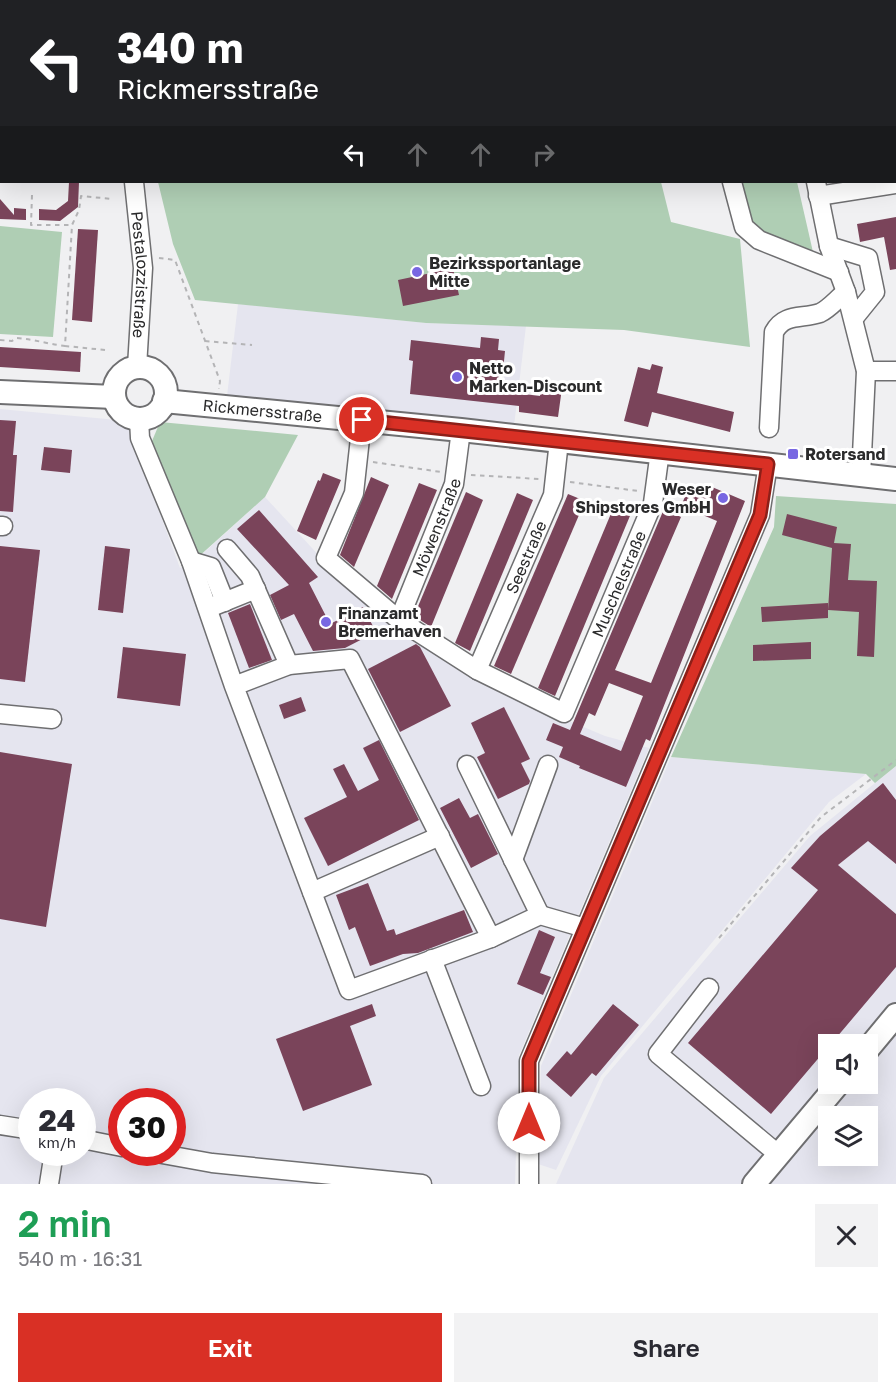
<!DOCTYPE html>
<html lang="en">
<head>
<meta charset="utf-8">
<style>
	body { margin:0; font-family:"Golos Text",sans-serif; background:#f2f2f3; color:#2b2b33; height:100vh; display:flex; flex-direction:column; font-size:22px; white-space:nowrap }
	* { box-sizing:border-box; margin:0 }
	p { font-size:20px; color:#7c7c81 }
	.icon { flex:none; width:33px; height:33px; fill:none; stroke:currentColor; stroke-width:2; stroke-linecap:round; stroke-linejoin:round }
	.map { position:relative; height:1184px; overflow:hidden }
	.side { display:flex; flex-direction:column; background:#fff; flex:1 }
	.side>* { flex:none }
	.banner { position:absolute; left:0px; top:0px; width:897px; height:183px; box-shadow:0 6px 24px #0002; background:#202124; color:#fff; overflow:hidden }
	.buttons { position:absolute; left:818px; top:1034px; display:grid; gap:12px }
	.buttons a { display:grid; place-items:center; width:60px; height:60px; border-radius:0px; background:#fff; box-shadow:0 6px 24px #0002; font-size:30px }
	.speed { position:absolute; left:18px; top:1088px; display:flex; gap:12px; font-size:30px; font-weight:700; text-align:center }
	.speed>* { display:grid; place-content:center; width:78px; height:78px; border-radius:50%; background:#fff; box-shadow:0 6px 24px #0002; line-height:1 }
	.speed small { font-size:15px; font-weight:400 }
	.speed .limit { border:9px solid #d22; background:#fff; color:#111 }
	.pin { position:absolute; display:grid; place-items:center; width:51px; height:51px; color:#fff; margin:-26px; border:3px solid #fff; border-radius:50%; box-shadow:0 2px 6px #0007 }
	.me { position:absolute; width:66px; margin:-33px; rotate:0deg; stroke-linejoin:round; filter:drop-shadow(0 0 4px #0008) }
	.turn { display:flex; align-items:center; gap:21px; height:126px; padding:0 18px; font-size:27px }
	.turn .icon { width:78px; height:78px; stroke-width:2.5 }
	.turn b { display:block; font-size:42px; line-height:51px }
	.lanes { display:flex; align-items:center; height:57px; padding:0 18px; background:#0003; justify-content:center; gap:30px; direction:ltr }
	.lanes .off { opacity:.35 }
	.round { display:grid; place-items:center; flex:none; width:63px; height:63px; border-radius:0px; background:#f2f2f3 }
	.overview { display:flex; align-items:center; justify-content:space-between; height:102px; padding:0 18px }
	h1 { font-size:36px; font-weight:600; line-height:45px; color:#1e9e55 }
	.primary-button { display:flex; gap:12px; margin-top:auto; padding:12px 18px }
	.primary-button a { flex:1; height:69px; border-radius:0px; background:#d93025; color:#fff; font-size:24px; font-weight:600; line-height:69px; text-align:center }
	.primary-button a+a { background:#f2f2f3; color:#2b2b33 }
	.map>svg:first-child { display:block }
	.built { fill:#e5e5ef; fill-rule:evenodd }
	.green { fill:#afceb4 }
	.building { fill:#7a445a; fill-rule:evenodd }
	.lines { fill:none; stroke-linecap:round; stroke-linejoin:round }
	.minor-casing { stroke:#6f6f71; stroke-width:21 }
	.major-casing { stroke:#6f6f71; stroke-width:26 }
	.path { stroke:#b4b4b6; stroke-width:2; stroke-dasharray:4.5 4.5; stroke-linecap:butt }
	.minor { stroke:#fff; stroke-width:18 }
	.major { stroke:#fff; stroke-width:22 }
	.route-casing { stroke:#8d1f18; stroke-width:15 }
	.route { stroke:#d93025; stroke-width:10 }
	.poi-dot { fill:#7867e2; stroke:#fff; stroke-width:2 }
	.labels { text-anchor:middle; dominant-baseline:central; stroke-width:6; stroke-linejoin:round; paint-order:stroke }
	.poi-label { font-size:16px; font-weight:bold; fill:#2a2a2b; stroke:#fff; text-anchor:start }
	.street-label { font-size:16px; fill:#2a2a2b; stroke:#fff }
</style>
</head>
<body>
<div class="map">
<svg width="896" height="1184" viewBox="0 0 896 1184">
	<rect width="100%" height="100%" fill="#f0f0f2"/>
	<g class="built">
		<polygon points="115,0 286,0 286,1 115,2"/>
		<polygon points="238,304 426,323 526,326 514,426 227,396"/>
		<path d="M0,409L128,421L131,435L180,568L197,559L265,497L324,561L560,717L605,736L649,748L519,1055L515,1184H0ZM32,1101H82V1152H32ZM122,1101H172V1152H122Z"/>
		<polygon points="671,757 866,774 829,802 601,1076 556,1170 538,1164 541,1066"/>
		<path d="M896,766V1184H556L604,1078L810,836ZM828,1044H867V1083H828ZM828,1116H867V1155H828Z"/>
	</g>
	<g class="green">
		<polygon points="286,0 530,0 530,1 286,2"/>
		<polygon points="158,182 661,182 671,222 740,239 750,347 624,330 426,323 195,300 173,244"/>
		<polygon points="739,182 797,182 813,252 778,239 750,225"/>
		<polygon points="0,226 62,232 53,337 0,334"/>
		<polygon points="160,422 298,435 265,497 196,559 152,441"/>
		<polygon points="776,496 896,504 896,766 875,783 866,774 671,757 774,527"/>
	</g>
	<g class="building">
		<polygon points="69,182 79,182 78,207 60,221 39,220 39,209 56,210 68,201"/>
		<polygon points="0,199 14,215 14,208 26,209 26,220 0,219"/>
		<polygon points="896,217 896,269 890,270 884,237 860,242 857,224"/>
		<polygon points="78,229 98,230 92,322 72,320"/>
		<polygon points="452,264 459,295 403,306 398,280 431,273 430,269"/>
		<polygon points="481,337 499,339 498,350 505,351 501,391 540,396 541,386 562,388 558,417 519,412 519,406 410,394 413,361 409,360 411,340 480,348"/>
		<polygon points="0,347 81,352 80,372 0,367"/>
		<polygon points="652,364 663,367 657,393 734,412 730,432 652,412 648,427 624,421 638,367 650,370"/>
		<polygon points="0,420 16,421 13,455 17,455 13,512 0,511"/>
		<polygon points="44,447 72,450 70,473 41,470"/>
		<polygon points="323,473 341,480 316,540 297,531 318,480 320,481"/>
		<polygon points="371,477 389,485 354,567 340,555"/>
		<polygon points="419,483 437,490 392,599 377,586"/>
		<path d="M690,485L709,494L712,487L745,501L650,741L646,739L626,787L579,768L580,766L559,757L563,747L546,740L553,723L570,730L664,509L681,517L615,670L651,683L717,521L681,506ZM609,683L643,696L621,751L580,734L589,713L595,716Z"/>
		<polygon points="466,492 483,500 431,627 414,616"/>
		<polygon points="517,493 533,500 470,651 455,643"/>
		<polygon points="568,494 585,501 511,674 494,666"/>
		<polygon points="615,504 632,511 555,696 538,688"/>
		<polygon points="259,510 318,577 309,583 330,624 363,607 376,632 345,648 313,651 294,614 281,620 270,595 289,585 237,529"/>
		<polygon points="787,514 837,527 834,543 851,544 848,580 877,581 874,657 857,656 859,612 828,610 832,548 782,535"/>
		<polygon points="0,546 40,550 25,682 0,679"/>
		<polygon points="105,546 130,549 123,613 98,610"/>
		<polygon points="828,603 828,618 762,622 761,607"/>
		<polygon points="250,604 272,660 249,668 228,613"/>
		<polygon points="811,642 811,659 753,661 753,645"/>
		<polygon points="416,644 420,647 451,706 400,732 368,669"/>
		<polygon points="123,647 186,654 180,706 117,698"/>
		<polygon points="301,697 306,711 284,719 279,705"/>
		<polygon points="504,707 530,759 521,763 530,781 529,784 498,799 477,757 485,753 471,723"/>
		<polygon points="379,740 419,820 328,866 304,818 347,797 333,769 344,764 358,791 379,780 363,748"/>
		<polygon points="0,752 72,764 46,927 0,919"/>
		<polygon points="883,783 896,800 896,864 868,841 838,865 896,914 896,967 831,1044 828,1044 828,1047 771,1114 688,1043 818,890 791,868 820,836"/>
		<polygon points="459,798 470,818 478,814 498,854 471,868 440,808"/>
		<polygon points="368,883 387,931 394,929 396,935 464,910 473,932 418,953 403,954 370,966 355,927 349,930 336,895"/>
		<polygon points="539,930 555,937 540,973 551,977 543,995 517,984"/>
		<polygon points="372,1004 376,1016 350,1026 372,1085 303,1111 276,1039"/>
		<polygon points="613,1004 639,1025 596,1076 592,1073 571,1097 546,1075 567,1051 571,1055"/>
	</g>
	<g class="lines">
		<g class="minor-casing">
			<g id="minor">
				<polyline points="91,0 91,2"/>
				<polyline points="0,158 2,158"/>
				<path id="s1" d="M134,182L143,268L137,367"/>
				<polyline points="732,182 744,227 759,240 839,272"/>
				<polyline points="816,182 829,246 846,292 866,371 861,476"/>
				<polyline points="818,196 896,184"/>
				<polyline points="829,246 868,258 875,292 854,318"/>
				<polyline points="866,371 896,371"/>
				<polyline points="139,419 140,438 191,561 234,686 349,990 491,938 350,659 289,665 234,686"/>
				<path id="s2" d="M362,420L354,493L326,558L399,620L477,670L564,713L653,503L660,451"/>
				<path d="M769,428L774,332C784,313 802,319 820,313C829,309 838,298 846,292"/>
				<polyline points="0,526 3,526"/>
				<polyline points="227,549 250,576 289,665"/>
				<polyline points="191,561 211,567 225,602"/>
				<polyline points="214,606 256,589"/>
				<path id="s3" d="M399,620L454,484L461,430"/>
				<path id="s4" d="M477,670L553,495L559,441"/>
				<polyline points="0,714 52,719"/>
				<polyline points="467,765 540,915"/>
				<polyline points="513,860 548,765"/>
				<polyline points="312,892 440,836"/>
				<polyline points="491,938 540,915 585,928"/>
				<polyline points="432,959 481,1086"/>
				<polyline points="709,988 658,1054 779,1155"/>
				<polyline points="0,1125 32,1130"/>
				<polyline points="82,1139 122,1147"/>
				<polyline points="151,1152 212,1163 422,1184"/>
				<polyline points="49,1184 54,1152"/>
				<polyline points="529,1184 529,1061 760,515 768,464"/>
			</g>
		</g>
		<g class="major-casing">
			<g id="major">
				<circle cx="140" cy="393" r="26"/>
				<polyline points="0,392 114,397"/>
				<path id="s5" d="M164,401L461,430L896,479"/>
				<polyline points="867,1050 896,1015"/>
				<polyline points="754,1184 839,1083"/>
			</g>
		</g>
		<g class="path">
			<polyline points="0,25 2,31"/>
			<polyline points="32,195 31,225 72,225"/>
			<polyline points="159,258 175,260 220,381 219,389"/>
			<path d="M0,340L12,341L16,338C34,339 47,344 65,346"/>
			<polyline points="205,341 252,345"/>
			<polyline points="105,350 65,346 72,225 79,210 81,196 112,199"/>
			<polyline points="373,462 441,472"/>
			<polyline points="471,475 540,479"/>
			<polyline points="570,482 638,491"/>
			<polyline points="719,938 821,817 896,760"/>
		</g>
		<use href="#minor" class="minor"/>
		<use href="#major" class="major"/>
	</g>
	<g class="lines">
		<g class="route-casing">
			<polyline id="route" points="362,420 768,464 760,515 529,1061 529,1123"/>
		</g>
		<use href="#route" class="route"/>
	</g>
	<g class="poi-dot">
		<circle cx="417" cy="272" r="6"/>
		<circle cx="457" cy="377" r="6"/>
		<rect x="787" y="448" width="12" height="12" rx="3"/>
		<circle cx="723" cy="498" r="6"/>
		<circle cx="326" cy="622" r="6"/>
	</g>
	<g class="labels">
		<g class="poi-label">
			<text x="429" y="263">Bezirkssportanlage<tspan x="429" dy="18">Mitte</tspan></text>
			<text x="469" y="368">Netto<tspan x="469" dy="18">Marken-Discount</tspan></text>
			<text x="805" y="454">Rotersand</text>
			<text x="711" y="489" text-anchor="end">Weser<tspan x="711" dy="18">Shipstores GmbH</tspan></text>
			<text x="338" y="613">Finanzamt<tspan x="338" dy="18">Bremerhaven</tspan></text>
		</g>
		<g class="street-label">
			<text stroke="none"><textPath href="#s1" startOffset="93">Pestalozzistraße</textPath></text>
			<text stroke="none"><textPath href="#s5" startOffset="99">Rickmersstraße</textPath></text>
			<text stroke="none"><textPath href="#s3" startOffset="100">Möwenstraße</textPath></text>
			<text stroke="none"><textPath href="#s4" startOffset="123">Seestraße</textPath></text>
			<text stroke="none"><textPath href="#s2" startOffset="570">Muschelstraße</textPath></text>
		</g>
	</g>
</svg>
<div class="buttons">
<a><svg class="icon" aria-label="sound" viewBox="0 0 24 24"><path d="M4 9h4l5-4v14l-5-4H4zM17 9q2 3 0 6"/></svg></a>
<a><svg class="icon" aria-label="layers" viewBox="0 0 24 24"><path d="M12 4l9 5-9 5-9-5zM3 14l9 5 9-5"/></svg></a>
</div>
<div class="speed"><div>24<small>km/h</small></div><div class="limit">30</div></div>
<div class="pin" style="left:362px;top:420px;background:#d93025"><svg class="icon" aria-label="arrive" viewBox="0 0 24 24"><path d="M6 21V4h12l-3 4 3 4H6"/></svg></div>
<svg class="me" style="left:529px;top:1123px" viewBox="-20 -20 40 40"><circle r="19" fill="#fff"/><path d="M0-13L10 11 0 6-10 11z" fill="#d93025"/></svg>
<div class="banner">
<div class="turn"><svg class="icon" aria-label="left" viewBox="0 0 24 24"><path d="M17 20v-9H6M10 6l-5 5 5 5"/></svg><div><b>340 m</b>Rickmersstraße</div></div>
<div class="lanes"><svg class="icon" aria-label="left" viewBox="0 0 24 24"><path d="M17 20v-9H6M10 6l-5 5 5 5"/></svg><svg class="icon off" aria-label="ahead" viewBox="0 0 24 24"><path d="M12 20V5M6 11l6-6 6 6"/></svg><svg class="icon off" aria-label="ahead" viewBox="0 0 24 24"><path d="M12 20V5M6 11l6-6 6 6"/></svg><svg class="icon off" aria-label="right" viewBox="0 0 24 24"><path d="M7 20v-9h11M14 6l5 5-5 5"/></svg></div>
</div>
</div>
<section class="side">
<div class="overview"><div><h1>2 min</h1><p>540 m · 16:31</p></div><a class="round"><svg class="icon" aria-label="close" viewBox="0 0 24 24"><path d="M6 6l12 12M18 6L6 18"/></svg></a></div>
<div class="primary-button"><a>Exit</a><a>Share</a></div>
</section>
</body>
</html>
